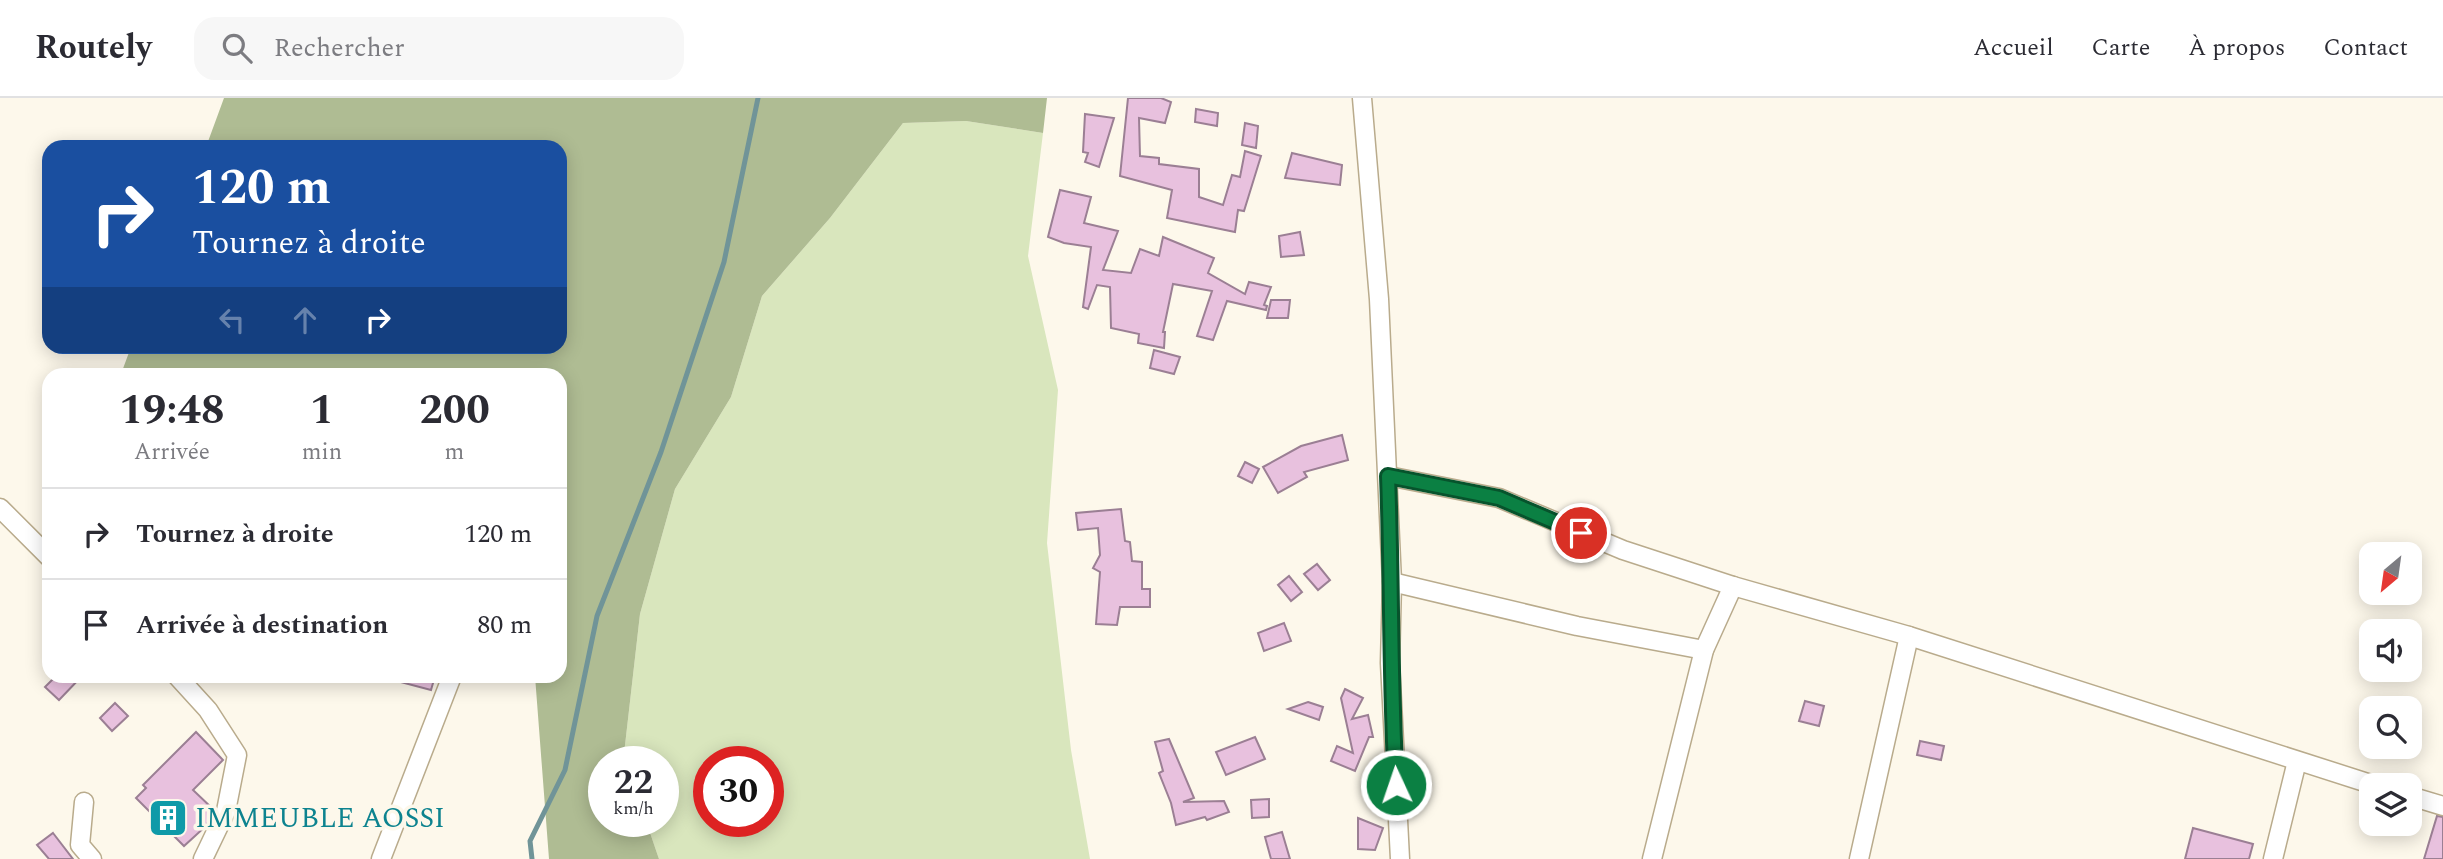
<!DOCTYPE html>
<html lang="fr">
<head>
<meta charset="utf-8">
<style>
	body { margin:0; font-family:Spectral,serif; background:#f7f7f7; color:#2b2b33; height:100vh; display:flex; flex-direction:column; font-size:26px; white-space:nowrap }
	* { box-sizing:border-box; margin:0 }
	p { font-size:23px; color:#7c7c81 }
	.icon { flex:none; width:38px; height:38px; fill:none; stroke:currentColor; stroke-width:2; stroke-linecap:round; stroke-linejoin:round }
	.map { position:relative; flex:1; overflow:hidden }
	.drawer { position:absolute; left:42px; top:270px; width:525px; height:315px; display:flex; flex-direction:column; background:#fff; border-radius:21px; box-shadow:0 4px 18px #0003 }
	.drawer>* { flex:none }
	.guide { position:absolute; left:42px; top:42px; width:525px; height:214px; border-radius:21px; box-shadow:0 4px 18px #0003; background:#1a4fa0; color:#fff; overflow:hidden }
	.needle { width:46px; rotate:209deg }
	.tools { position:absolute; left:2359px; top:444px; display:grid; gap:14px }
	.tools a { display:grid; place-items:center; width:63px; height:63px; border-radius:14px; background:#fff; box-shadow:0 4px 18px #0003; font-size:35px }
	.speed { position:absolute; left:588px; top:648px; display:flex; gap:14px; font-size:35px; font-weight:700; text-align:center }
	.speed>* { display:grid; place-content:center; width:91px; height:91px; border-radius:50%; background:#fff; box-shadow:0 4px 18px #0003; line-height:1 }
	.speed small { font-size:18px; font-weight:400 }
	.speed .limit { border:10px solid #d22; background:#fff; color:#111 }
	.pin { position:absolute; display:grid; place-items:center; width:60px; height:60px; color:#fff; margin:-30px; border:4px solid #fff; border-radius:50%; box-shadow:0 2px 7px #0007 }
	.me { position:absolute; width:77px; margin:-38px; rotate:357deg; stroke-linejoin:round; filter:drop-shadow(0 0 5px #0008) }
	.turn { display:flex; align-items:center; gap:24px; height:147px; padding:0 35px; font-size:32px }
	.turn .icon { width:91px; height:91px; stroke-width:2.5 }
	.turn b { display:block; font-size:49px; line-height:60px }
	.lanes { display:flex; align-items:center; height:66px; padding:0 35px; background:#0003; justify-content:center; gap:35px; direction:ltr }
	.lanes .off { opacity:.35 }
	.eta { display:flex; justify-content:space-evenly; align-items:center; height:119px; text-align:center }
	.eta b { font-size:42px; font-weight:700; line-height:49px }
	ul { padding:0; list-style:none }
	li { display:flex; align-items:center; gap:21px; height:91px; padding:0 35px; border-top:2px solid #e1e1e2 }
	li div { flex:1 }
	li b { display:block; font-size:26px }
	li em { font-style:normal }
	header { display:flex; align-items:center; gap:42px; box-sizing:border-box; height:98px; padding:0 35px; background:#fff; border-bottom:2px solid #e1e1e2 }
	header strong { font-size:33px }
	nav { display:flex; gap:38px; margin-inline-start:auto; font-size:24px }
	.search { width:490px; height:63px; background:#f7f7f7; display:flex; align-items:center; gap:18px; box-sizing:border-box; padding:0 24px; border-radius:21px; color:#7c7c81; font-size:26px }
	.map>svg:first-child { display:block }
	.green { fill:#d9e6bd; fill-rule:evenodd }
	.forest { fill:#afbc93 }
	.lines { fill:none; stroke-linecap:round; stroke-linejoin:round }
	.stream { stroke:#709498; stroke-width:5 }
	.building { fill:#e8c1de; stroke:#9b7f94; stroke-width:2 }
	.minor-casing { stroke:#b9ab8c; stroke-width:21 }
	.minor { stroke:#fff; stroke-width:18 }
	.route-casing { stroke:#07532c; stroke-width:18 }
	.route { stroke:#0b8043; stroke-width:12 }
	.labels { text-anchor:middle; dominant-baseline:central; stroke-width:7; stroke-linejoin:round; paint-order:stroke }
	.culture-label { font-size:28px; fill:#0d838f; stroke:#fdf8eb; text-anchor:start }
</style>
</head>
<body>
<header>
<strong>Routely</strong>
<div class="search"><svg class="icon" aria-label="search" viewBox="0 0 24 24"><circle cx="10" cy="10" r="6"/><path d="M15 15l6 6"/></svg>Rechercher</div>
<nav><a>Accueil</a><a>Carte</a><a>À propos</a><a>Contact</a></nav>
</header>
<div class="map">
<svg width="2443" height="761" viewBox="0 0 2443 761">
	<rect width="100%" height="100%" fill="#fdf8eb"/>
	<path class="green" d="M966,23L1043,35L1028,158L1058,292L1047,445L1071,652L1090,761H659L646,723H663V663H626L624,656L640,516L675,391L731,299L762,198L830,120L903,25ZM709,663H768V723H709Z"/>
	<polygon class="forest" points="224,0 1047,0 1043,35 966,23 903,25 830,120 762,198 731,299 675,391 640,516 624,656 626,663 604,663 604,723 646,723 659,761 549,761 535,578 560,578 560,276 121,276 131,249 560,248 560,49 206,49"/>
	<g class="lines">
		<polyline class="stream" points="532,761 530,743 565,672 597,518 661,354 724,164 758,0"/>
	</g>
	<g class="building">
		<polygon points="1128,0 1161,0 1171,4 1165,25 1139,20 1140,58 1159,60 1159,66 1199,71 1199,99 1223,107 1232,77 1240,79 1245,53 1261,58 1244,113 1238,112 1235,134 1167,120 1172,92 1120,78"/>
		<polygon points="1196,11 1218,15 1217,28 1195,24"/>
		<polygon points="1085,16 1114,20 1099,69 1085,64 1088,55 1083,54"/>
		<polygon points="1245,25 1258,28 1256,50 1242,47"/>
		<polygon points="1292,55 1342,67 1340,87 1285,80"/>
		<polygon points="1060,92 1091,99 1084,125 1118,133 1103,172 1131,175 1140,151 1159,158 1163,139 1214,160 1208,175 1245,196 1249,184 1271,189 1264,207 1267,208 1266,212 1227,203 1213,242 1197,238 1212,193 1173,186 1163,234 1165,234 1164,250 1138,245 1139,236 1111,230 1110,189 1097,187 1088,211 1083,209 1091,149 1064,145 1048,139"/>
		<polygon points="1300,134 1304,157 1281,159 1279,138"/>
		<polygon points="1271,202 1290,202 1288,220 1267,220"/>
		<polygon points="1154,252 1180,259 1174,276 1150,270"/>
		<polygon points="1342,337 1348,362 1304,374 1307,379 1278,395 1263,369 1301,348"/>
		<polygon points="1245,364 1259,371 1252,385 1238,378"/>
		<polygon points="1121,411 1125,443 1130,444 1132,463 1142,464 1142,491 1150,491 1150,509 1120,509 1117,527 1096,526 1100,474 1093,470 1100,457 1098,430 1078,432 1076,415"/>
		<polygon points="1317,466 1330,482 1318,492 1304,476"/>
		<polygon points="1289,478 1302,494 1291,503 1278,487"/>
		<polygon points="1284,525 1291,543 1264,553 1258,535"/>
		<polygon points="56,578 82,578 59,602 45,589"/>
		<polygon points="393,578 435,578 431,592 393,582"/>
		<polygon points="1345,591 1363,600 1352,621 1368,617 1373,639 1369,639 1355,673 1331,663 1337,648 1353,655 1341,600"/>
		<polygon points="1805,603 1824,608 1819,628 1799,623"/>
		<polygon points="1308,604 1323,609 1319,622 1288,611"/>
		<polygon points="115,605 128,618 112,633 100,620"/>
		<polygon points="196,634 223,662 193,692 214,712 206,728 184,748 136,700 146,690 143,687"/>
		<polygon points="1255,639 1265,661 1226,677 1216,654"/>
		<polygon points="1169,641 1194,700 1183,704 1224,703 1229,714 1207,722 1205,719 1176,727 1171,705 1159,675 1163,673 1155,644"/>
		<polygon points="1920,643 1944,648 1941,662 1917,657"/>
		<polygon points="1269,701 1269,719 1252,720 1251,702"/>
		<polygon points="2437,718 2443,719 2443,761 2424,761"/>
		<polygon points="1358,720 1383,730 1375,752 1358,751"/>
		<polygon points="2193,730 2253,746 2249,761 2185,761"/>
		<polygon points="1282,734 1290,761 1271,761 1265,739"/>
		<polygon points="53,735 73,761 49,761 37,747"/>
	</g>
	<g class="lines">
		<g class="minor-casing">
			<g id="minor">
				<polyline points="1362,0 1379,201 1392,484 1390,565 1400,761"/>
				<polyline points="1388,378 1499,400 1623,452 1733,488 1909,538 2377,688"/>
				<polyline points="0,410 49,459"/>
				<polyline points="1392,484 1577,528 1704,552"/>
				<polyline points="177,578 208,612 237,657 226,713 203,761"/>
				<polyline points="2410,698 2443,708"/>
				<polyline points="84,704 80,747 92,761"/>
				<polyline points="381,761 452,578"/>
				<polyline points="1652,761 1704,552 1733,488"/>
				<polyline points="1859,761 1909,538"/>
				<polyline points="2273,761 2297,663"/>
			</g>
		</g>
		<use href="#minor" class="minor"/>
	</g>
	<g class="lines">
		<g class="route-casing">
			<path id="route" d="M1396,687C1390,584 1392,481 1388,378L1499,400L1581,435"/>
		</g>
		<use href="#route" class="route"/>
	</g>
	<defs>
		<g id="building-square" transform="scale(2.0125)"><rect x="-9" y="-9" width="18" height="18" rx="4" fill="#0f9aa8" stroke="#fdf8eb"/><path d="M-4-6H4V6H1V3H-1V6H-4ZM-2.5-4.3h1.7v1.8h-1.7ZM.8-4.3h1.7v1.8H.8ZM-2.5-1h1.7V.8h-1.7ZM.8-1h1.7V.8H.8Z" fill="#fff"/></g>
	</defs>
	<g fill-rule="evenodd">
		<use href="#building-square" x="168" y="720"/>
	</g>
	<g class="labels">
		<g class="culture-label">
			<text x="195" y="720">IMMEUBLE AOSSI</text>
		</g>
	</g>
</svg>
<div class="tools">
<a><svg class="needle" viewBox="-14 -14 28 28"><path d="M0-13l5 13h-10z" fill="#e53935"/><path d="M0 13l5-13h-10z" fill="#7c7c81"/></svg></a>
<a><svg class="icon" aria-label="sound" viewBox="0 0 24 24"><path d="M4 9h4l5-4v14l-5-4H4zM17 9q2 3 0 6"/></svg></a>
<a><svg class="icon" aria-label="search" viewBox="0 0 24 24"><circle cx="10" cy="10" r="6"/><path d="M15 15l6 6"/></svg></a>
<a><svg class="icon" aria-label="layers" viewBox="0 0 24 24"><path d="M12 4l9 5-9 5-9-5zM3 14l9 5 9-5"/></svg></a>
</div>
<div class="speed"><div>22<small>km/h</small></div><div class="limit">30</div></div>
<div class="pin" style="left:1581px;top:435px;background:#d93025"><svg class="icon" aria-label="arrive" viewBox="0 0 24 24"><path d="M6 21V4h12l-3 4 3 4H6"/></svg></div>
<svg class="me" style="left:1396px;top:687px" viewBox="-20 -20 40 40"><circle r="17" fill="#0b8043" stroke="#fff" stroke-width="3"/><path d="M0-11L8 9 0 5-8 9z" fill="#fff"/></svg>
<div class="guide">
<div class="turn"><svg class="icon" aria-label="right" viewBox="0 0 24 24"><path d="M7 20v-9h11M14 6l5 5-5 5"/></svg><div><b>120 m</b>Tournez à droite</div></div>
<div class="lanes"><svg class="icon off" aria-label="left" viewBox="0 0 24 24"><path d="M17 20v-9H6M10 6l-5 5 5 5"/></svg><svg class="icon off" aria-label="ahead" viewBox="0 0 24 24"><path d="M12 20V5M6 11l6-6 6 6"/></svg><svg class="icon" aria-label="right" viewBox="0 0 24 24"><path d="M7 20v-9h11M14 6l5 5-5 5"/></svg></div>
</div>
<section class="drawer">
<div class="eta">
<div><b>19:48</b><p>Arrivée</p></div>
<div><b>1</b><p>min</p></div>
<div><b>200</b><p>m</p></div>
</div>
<ul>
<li><svg class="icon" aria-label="right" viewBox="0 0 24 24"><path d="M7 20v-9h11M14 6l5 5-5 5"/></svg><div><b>Tournez à droite</b></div><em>120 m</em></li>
<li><svg class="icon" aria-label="arrive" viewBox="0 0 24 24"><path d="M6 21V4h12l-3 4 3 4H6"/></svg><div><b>Arrivée à destination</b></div><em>80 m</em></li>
</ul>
</section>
</div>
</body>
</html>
